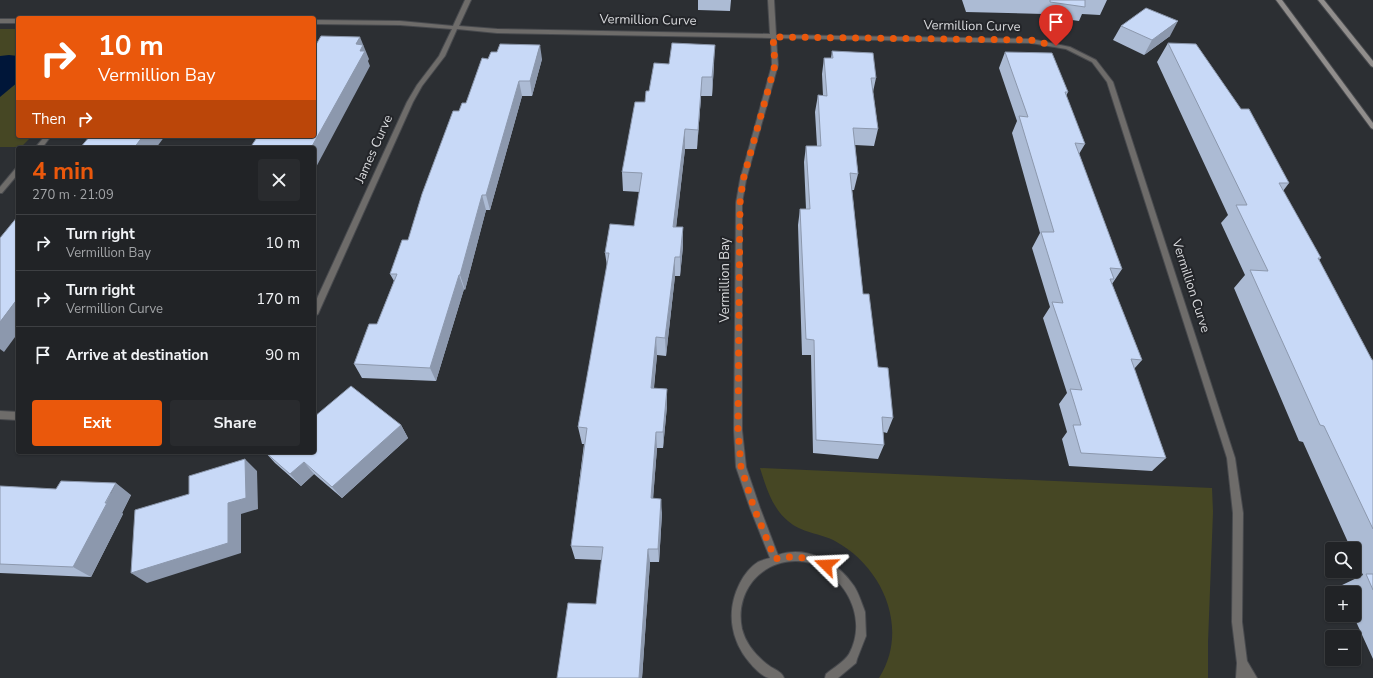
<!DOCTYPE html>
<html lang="en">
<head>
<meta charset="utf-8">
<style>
	body { margin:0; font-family:"Nunito Sans",sans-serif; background:#292b2e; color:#f1f3f6; height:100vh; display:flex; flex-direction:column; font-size:15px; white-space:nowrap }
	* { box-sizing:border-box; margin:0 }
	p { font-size:13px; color:#a2a4a7 }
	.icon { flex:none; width:22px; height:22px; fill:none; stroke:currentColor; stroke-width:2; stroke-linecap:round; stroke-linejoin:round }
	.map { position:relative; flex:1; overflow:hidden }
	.sheet { position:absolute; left:16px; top:146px; width:300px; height:308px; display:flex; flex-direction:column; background:#212326; border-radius:4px; box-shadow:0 1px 3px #0004,0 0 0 1px #3e4043 }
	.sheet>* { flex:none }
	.banner { position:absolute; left:16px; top:16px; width:300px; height:122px; border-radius:4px; box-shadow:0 1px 3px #0004,0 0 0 1px #3e4043; background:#ea580c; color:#fff; overflow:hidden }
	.fabs { position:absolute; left:1325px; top:542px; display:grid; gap:8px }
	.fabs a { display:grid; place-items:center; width:36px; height:36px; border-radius:4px; background:#212326; box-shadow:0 1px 3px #0004,0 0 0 1px #3e4043; font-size:20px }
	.pin { position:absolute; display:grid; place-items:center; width:34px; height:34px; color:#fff; margin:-41px -17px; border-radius:50% 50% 50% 0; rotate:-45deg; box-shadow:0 0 4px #0007 }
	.pin .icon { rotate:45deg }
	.me { position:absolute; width:44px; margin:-22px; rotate:291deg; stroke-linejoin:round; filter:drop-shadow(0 0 3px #0008) }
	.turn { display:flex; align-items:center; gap:14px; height:84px; padding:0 16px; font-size:18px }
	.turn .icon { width:52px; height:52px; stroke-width:2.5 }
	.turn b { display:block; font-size:28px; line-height:34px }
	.then { display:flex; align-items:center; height:38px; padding:0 16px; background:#0003; gap:8px; font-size:15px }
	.round { display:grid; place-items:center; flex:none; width:42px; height:42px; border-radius:4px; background:#292b2e }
	.head { display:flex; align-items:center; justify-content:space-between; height:68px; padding:0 16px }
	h1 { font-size:24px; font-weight:700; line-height:30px; color:#ea580c }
	.button { display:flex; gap:8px; margin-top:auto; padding:8px 16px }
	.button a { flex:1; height:46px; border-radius:4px; background:#ea580c; color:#fff; font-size:16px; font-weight:700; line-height:46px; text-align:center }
	.button a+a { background:#292b2e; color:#f1f3f6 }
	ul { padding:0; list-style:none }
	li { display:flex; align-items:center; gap:12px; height:56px; padding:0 16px; border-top:1px solid #3e4043 }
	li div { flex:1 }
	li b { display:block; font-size:15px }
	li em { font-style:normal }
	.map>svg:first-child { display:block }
	.green { fill:#464724 }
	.water { fill:#001639 }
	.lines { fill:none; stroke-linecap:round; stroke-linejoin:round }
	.street-casing { stroke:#484a4e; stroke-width:2 }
	.secondary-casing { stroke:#484a4e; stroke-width:2 }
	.street { fill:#6e6c6a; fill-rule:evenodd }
	.secondary { fill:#918e8c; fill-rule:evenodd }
	.wall { fill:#acbbd4 }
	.shaded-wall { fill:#8c98ad }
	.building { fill:#c8d9f7; stroke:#8c98ad }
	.route { stroke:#ea580c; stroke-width:7; stroke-dasharray:0 12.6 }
	.labels { text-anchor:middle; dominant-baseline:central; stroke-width:4; stroke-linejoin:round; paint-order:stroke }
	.street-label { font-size:13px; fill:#d9dadd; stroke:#232529 }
</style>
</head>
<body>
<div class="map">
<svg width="1373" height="678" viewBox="0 0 1373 678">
	<rect width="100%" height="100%" fill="#2c2f33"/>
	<g class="green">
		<polygon points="0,29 18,29 18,136 32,136 21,147 0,147"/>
		<path d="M760,468L1212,488L1213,512L1208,642V678H879C910,629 883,567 835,541C820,533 801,533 788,521C772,508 766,487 760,468Z"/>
	</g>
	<polygon class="water" points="9,55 18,56 18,82 0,97 0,56"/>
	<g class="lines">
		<g class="street-casing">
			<g id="street">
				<path d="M465,0H471L459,26L497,29L770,34L768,0H774L776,35L1031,39L1070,47L1096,60L1113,82L1235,458L1243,513L1242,622L1247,661L1257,678H1236L1237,663L1232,622L1233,513L1227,458L1107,82L1092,62L1066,49L1031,43L776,38L778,65L746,180L742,203V430L746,467L760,508L778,555C806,545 838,562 854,586C858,592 861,601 864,609L865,612L866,636L857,659L856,663L838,678H825L826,674C833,668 844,662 849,654C866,623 851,585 821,569C818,567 814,564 811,563C769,552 733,587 742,629C746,645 758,658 771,667C776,670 782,672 784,678C780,678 773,678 769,678C762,676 754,668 750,663C730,640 726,610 740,583C744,575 750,567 758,562C762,560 766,559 770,558L750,508L736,467L734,430L736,203L740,180L772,65L771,38L497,33L457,29L445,56L422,86L413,102L318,314L314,317V305L407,102L417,85L439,56L452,29L400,25L314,24V20L400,21L453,26Z"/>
				<rect x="0" y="19" width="18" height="4"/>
				<polygon points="45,136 51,136 42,148 35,148"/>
				<polygon points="16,168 18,168 18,174 2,193 0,193 0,187"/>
				<polygon points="0,411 18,412 18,420 0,419"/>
			</g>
		</g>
		<g class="secondary-casing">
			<g id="secondary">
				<polygon points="1276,0 1282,0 1373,123 1373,129 1371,128"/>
				<polygon points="1318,0 1324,0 1373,61 1373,67 1371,66"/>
			</g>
		</g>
		<use href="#street" class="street"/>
		<use href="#secondary" class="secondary"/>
	</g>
	<g class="wall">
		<polygon points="698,0 731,0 730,11 698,10"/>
		<polygon points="962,0 1107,0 1100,15 1082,14 1079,21 1044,16 1044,14 966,12"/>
		<polygon points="1121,26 1170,36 1144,55 1113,40"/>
		<polygon points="1168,43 1289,183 1283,191 1321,258 1319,260 1372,360 1373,360 1373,659 1353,615 1354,615 1354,593 1343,593 1340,586 1363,575 1354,556 1354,549 1351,549 1303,442 1299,441 1234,288 1245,275 1221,223 1228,215 1157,62"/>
		<polygon points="832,51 876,78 873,92 878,129 874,146 855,145 858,174 854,190 852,190 863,294 878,367 893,418 887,433 883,432 884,445 878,459 813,453 811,355 802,355 798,225 800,209 806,209 804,162 806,146 817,146 815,112 818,95 823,96 822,74 824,58 831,58"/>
		<polygon points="1005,52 1068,92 1066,96 1085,144 1079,154 1122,269 1112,284 1142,360 1134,369 1166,458 1152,471 1069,466 1062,439 1067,432 1059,404 1067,393 1043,318 1050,307 1032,248 1040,233 1012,133 1017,121 999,68"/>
		<polygon points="488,59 542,59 532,96 522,96 490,210 486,210 465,290 464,289 436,381 362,378 354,364 377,324 394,281 390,274 408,240 459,111 466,103"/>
		<polygon points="669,64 714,64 712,96 701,96 697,149 685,149 676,227 683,227 683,246 680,276 675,276 666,356 657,355 654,388 667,389 667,406 663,448 657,448 653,498 662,513 659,562 650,562 642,678 557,678 596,604 602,560 575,559 571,546 584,444 582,444 578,427 607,266 605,253 634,226 640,192 623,191 622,172 649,91"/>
		<polygon points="401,425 408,438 342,498 314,474 301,486 275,463 265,452"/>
		<polygon points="0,486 131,495 122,513 123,514 91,577 0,573"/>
	</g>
	<g class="shaded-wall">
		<polygon points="1178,21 1170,36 1144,55 1152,40"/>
		<polygon points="360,37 369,59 368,61 370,66 314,171 314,148 311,148 356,44"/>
		<polygon points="540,45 542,59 532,96 530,81"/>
		<polygon points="715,45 714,64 712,96 712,77"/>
		<polygon points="702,77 701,96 697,149 698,130"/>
		<polygon points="519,81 522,96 490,210 486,195"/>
		<polygon points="685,129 685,149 674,246 673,227"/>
		<polygon points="143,136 165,136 156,148 134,148"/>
		<polygon points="482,195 486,210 465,290 460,275"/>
		<polygon points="683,227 683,246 680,276 680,257"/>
		<polygon points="675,257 675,276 666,356 665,338"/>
		<polygon points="459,275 464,289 436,381 430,368"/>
		<polygon points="18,298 18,333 4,352 0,349 0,322"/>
		<polygon points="656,337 657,355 652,405 651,388"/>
		<polygon points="667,389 667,406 663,448 663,432"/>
		<polygon points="401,425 408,438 342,498 332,487"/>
		<polygon points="656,432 657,448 652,513 651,498"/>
		<polygon points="245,459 257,471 258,509 241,514 241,553 147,583 131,573 228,503"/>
		<polygon points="304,462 314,474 301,486 290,474"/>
		<polygon points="116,483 131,495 122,513 123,514 91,577 73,567"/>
		<polygon points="661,499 662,513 659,562 658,549"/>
		<polygon points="648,549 650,562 642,678 639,678"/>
	</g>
	<g class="building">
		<polygon points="1050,0 1085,0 1085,7 1050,2"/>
		<polygon points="1146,8 1178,21 1152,40 1121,26"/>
		<polygon points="321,36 360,37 356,44 363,45 360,51 365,51 311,148 250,148 258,136 314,136 314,48"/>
		<polygon points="672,43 715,45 712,77 702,77 698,130 685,129 673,227 683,227 680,257 675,257 665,338 656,337 651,388 667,389 663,432 656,432 651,498 661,499 658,549 648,549 639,678 557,678 568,603 596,604 603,547 571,546 587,428 578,427 609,253 605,253 610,224 634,226 642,173 622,172 635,102 645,102 646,91 649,91 654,63 669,64"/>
		<polygon points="1168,43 1196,44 1241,109 1249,109 1289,183 1279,183 1321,258 1318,258 1372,360 1373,360 1373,529 1324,426 1320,425 1250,270 1268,271 1236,205 1247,205"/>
		<polygon points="500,44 540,45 530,81 519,81 486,195 482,195 460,275 459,275 430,368 354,364 369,324 377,324 397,274 390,274 402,240 408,240 422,194 453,111 459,111 462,103 466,103 482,58 488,59 491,52 497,52"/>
		<polygon points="832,51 873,53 876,78 871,78 878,129 853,128 858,174 850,173 863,294 869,294 878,367 888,368 893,418 882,417 884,445 816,440 814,340 806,339 800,209 810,209 806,146 821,146 818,95 827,96 824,58 833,58"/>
		<polygon points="1005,52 1052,53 1068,92 1065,92 1085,144 1075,143 1122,269 1110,268 1114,279 1110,279 1142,360 1131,359 1166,458 1081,453 1073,425 1081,425 1070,389 1082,390 1052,302 1063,303 1041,232 1054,232 1019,116 1028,117"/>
		<polygon points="90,136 143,136 134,148 80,148"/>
		<polygon points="18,216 18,298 0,322 0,238"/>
		<polygon points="351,386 401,425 332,487 304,462 290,474 265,452 314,452 314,417"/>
		<polygon points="245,459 246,498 228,503 228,543 131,573 135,510 189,494 189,476"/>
		<polygon points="61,481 116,483 105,503 107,503 73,567 0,564 0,486 56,489"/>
		<polygon points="1366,574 1373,574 1373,590"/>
	</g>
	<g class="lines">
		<path class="route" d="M826,565C808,557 794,555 775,559L754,508L741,467L738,430L740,203L743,180L775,65L773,37L1031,40L1056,46"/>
	</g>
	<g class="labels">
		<g class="street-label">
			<text transform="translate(648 20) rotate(1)">Vermillion Curve</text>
			<text transform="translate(972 26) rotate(1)">Vermillion Curve</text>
			<text transform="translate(374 149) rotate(-66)">James Curve</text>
			<text transform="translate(725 280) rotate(-90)">Vermillion Bay</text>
			<text transform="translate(1191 286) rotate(72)">Vermillion Curve</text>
		</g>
	</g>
</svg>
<div class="fabs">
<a><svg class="icon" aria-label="search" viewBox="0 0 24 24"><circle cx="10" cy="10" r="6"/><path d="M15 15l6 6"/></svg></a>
<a>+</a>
<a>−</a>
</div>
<div class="pin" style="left:1056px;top:46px;background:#d93025"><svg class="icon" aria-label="arrive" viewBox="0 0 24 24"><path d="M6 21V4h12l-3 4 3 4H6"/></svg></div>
<svg class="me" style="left:826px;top:565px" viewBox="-20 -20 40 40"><path d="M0-17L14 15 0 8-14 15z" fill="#ea580c" stroke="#fff" stroke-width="4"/></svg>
<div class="banner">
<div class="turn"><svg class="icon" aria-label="right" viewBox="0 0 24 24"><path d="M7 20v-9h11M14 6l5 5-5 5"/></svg><div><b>10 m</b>Vermillion Bay</div></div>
<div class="then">Then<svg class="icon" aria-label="right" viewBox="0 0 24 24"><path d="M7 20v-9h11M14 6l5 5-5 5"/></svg></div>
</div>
<section class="sheet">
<div class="head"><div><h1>4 min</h1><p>270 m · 21:09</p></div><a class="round"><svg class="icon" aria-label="close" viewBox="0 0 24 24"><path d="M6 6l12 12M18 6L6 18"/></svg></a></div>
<ul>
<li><svg class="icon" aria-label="right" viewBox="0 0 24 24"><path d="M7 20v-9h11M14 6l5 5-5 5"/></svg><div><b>Turn right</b><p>Vermillion Bay</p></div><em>10 m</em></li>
<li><svg class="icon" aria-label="right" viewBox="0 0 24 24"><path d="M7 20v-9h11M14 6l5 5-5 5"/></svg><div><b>Turn right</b><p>Vermillion Curve</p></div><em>170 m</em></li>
<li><svg class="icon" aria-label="arrive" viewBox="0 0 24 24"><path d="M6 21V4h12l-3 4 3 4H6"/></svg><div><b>Arrive at destination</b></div><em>90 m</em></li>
</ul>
<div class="button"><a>Exit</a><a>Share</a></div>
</section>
</div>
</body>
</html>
